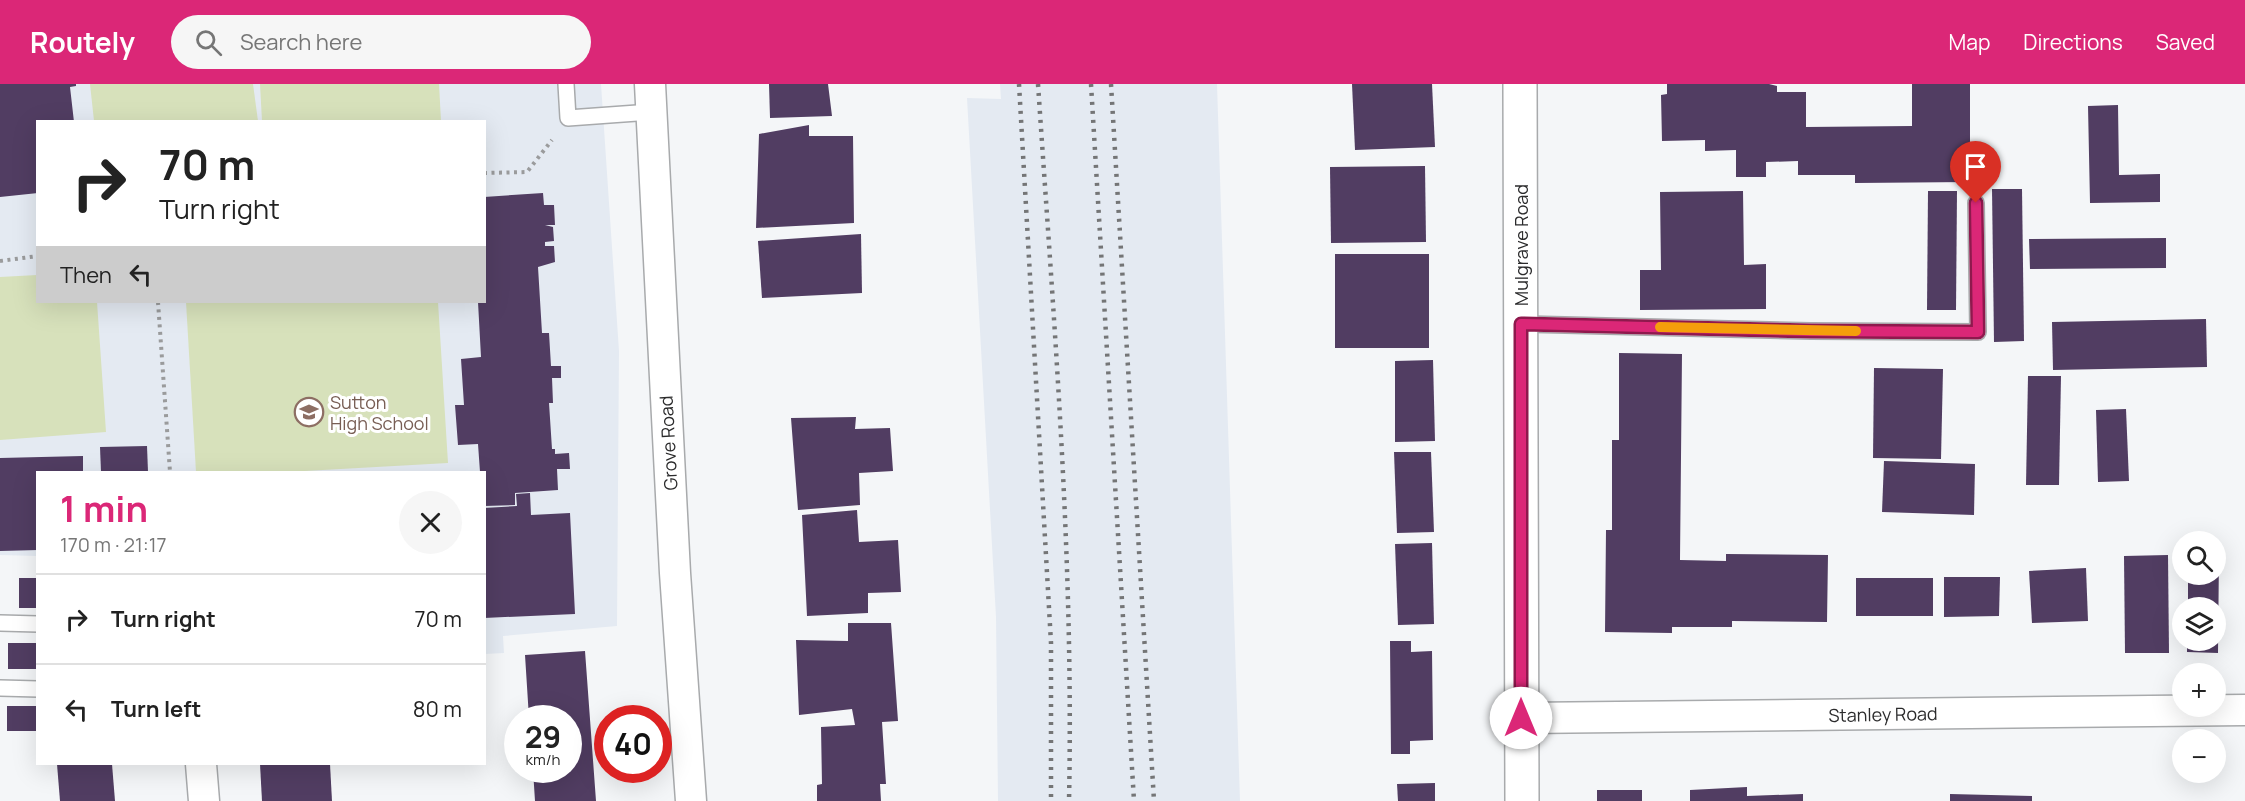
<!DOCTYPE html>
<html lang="en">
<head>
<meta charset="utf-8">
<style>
	body { margin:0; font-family:Manrope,sans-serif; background:#f6f6f6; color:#222; height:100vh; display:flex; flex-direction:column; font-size:22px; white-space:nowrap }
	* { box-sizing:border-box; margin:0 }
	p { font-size:20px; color:#767676 }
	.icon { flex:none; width:33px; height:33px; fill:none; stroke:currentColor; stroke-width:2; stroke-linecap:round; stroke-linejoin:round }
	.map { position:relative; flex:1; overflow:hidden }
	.panel { position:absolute; left:36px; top:387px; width:450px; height:294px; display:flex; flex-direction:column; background:#fff; border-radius:0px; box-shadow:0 6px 24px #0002 }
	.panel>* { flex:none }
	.hud { position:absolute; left:36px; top:36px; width:450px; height:183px; border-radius:0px; box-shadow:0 6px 24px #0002; background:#fff; color:#222; overflow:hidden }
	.tools { position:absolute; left:2172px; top:447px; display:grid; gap:12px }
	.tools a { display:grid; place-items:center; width:54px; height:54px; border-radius:50%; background:#fff; box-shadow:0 6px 24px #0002; font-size:30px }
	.speed { position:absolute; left:504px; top:621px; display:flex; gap:12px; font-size:30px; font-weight:700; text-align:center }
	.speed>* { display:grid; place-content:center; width:78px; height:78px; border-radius:50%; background:#fff; box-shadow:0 6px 24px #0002; line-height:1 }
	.speed small { font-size:15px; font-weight:400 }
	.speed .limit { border:9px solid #d22; background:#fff; color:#111 }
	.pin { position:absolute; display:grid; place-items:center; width:51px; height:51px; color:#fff; margin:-62px -26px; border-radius:50% 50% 50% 0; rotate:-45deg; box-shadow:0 0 6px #0007 }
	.pin .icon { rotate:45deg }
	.me { position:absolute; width:66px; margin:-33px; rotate:0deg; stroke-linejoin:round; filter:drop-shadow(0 0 4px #0008) }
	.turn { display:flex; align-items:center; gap:21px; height:126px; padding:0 24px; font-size:27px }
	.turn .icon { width:78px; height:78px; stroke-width:2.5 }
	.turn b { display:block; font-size:42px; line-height:51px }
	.then { display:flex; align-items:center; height:57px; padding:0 24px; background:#0003; gap:12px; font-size:22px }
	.round { display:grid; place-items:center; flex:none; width:63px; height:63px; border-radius:32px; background:#f6f6f6 }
	.overview { display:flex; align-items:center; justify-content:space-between; height:102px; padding:0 24px }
	h1 { font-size:36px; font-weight:700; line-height:45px; color:#db2777 }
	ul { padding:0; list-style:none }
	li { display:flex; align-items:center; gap:18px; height:90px; padding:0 24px; border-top:2px solid #e0e0e0 }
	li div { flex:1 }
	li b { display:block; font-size:22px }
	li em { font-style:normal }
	header { display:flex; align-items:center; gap:36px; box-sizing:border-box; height:84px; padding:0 30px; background:#db2777; color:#fff }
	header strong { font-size:28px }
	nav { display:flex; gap:33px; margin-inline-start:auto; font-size:21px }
	.search { width:420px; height:54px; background:#f6f6f6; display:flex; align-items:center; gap:15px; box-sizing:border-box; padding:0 21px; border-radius:33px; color:#767676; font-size:22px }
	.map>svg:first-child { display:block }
	.built { fill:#e4eaf2; fill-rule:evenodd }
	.green { fill:#d7e1bb }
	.building { fill:#513d62 }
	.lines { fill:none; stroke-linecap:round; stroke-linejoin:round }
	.service-casing { stroke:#a8aaac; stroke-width:18 }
	.minor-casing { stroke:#a8aaac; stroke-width:33 }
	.tertiary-casing { stroke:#a8aaac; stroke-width:36 }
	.path { stroke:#9a9b9c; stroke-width:4; stroke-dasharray:3 4.5; stroke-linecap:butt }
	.service { stroke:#fff; stroke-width:15 }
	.minor { stroke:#fff; stroke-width:30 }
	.tertiary { stroke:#fff; stroke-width:33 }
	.rail { stroke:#747576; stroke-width:4.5; stroke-dasharray:3 6; stroke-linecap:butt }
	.route-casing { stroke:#8e194d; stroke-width:15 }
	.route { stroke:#db2777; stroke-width:10 }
	.slow { stroke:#f59e0b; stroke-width:10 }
	.labels { text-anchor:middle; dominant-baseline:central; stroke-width:6; stroke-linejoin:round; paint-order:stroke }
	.street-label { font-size:18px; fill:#2b2b2c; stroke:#fff }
	.education-label { font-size:18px; fill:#785e54; stroke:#fff; text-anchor:start }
</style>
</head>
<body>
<header>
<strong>Routely</strong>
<div class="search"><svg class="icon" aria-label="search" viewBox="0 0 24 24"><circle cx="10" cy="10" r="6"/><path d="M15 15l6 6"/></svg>Search here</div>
<nav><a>Map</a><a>Directions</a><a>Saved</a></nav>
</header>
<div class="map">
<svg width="2245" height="717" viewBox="0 0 2245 717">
	<rect width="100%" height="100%" fill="#f4f6f8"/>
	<g class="built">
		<path d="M0,0H601L619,267L617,542L503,552L504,569L485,570L484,388H38L37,472L0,471ZM38,38H484V218H38Z"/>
		<polygon points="1000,0 1217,0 1240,717 998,717 996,533 967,14 1001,15"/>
	</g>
	<g class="green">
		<polygon points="90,0 253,0 258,37 94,37"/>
		<polygon points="260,0 439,0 441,37 262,37"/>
		<polygon points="37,191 38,218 97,218 106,348 0,356 0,193"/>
		<polygon points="186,218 438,218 448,379 287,388 196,388"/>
	</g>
	<g class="building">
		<polygon points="0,0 76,0 76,2 70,3 74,38 38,38 38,109 0,113"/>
		<polygon points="769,0 828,0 832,32 770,34"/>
		<polygon points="1352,0 1432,0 1435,63 1355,66"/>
		<polygon points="1667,0 1769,0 1777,2 1777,8 1806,8 1806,43 1912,42 1912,0 1970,0 1970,98 1855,99 1855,91 1798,91 1798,77 1766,78 1766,93 1736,93 1736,66 1705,67 1705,56 1662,57 1661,11 1667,10"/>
		<polygon points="2118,21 2119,91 2160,90 2160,118 2090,119 2088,22"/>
		<polygon points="809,41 809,52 853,52 854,139 756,144 759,50"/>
		<polygon points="1425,82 1426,158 1331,159 1330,83"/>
		<polygon points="1992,105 2022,105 2024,257 1994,258"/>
		<polygon points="1743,107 1744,181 1766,180 1766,225 1640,226 1640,186 1661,186 1660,108"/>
		<polygon points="1928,107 1957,107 1956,226 1927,226"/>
		<polygon points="543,109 544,121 554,121 555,141 545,141 553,143 554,157 545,158 545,162 554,162 555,178 538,183 542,249 549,249 551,282 561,282 561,294 552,294 553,319 549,319 552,365 555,365 555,370 569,369 570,385 557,385 558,406 515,409 515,421 484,422 484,388 480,388 478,360 458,361 455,321 464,321 461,275 481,273 478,218 484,218 484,113"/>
		<polygon points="861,150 862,209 762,214 758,157"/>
		<polygon points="2166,154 2166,184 2030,185 2029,155"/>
		<rect x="1335" y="170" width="94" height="94"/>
		<polygon points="2206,235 2207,283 2053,286 2052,238"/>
		<polygon points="1619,269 1682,270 1680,476 1726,477 1726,470 1828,471 1827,538 1732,537 1732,543 1672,543 1672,549 1605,548 1606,446 1612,446 1612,356 1619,356"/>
		<polygon points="1433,276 1435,357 1395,358 1395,277"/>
		<polygon points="1874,284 1943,285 1941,375 1873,374"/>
		<polygon points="2028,292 2061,292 2059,401 2026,401"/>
		<polygon points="2126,325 2129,397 2098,398 2096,326"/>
		<polygon points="856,333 855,345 890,344 893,387 859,389 860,421 798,426 791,334"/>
		<polygon points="147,362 148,388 101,388 100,363"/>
		<polygon points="1394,368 1431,368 1434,448 1397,449"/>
		<polygon points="83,372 83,388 38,388 38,466 0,467 0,374"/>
		<polygon points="1884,377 1975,380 1974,431 1882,428"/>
		<polygon points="530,409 531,431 570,429 575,530 484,534 484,424 517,422 516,410"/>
		<polygon points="857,426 859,458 898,456 901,508 868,509 868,529 807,532 802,431"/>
		<polygon points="1432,459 1434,540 1398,541 1395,460"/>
		<polygon points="2216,469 2219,469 2218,569 2187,568 2187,556 2216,556 2216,524 2188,524 2188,490 2216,490"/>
		<polygon points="2168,471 2169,569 2125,569 2124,472"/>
		<polygon points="2086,484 2088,537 2032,539 2029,487"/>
		<polygon points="1944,493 2000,493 1999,532 1944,533"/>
		<rect x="19" y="494" width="19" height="30"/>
		<rect x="1856" y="494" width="77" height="38"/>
		<polygon points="848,539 891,539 898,637 882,638 886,700 880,700 881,717 817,717 817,701 822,700 821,643 855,641 852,625 799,631 796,556 848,557"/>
		<polygon points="1390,557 1411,557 1411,568 1432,567 1433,656 1410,657 1410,670 1391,670"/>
		<rect x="8" y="559" width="30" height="26"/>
		<polygon points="585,567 596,717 535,717 533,686 568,686 568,634 529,634 525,571"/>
		<rect x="7" y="622" width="31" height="25"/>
		<polygon points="57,680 112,680 115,717 60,717"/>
		<polygon points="260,680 330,680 332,717 262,717"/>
		<polygon points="1435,699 1435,717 1398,717 1397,700"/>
		<polygon points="1747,703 1747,712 1803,710 1803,717 1690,717 1690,706"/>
		<rect x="1597" y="706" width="45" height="11"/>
		<polygon points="1950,710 2032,712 2032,717 1950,717"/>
	</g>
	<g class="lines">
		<g class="service-casing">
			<g id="service">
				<polyline points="566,0 568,34 651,28"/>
				<polyline points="1521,240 1811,247 1978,248 1976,119"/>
				<polyline points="0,539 38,540"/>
				<polyline points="0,604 38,605"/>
			</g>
		</g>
		<g class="minor-casing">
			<g id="minor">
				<polyline points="650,0 675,489 691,717"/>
				<polyline points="1521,634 2245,626"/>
				<polyline points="201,680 204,717"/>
			</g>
		</g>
		<g class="tertiary-casing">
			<polyline id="tertiary" points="1520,0 1522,717"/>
		</g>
		<g class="path">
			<polyline points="484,89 527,88 552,56"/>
			<polyline points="0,177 38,172"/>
			<polyline points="158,218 170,388"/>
		</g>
		<use href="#service" class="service"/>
		<use href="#minor" class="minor"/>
		<use href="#tertiary" class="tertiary"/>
		<g class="rail">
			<polyline points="1019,0 1051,559 1051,717"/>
			<path d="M1038,0C1054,239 1074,478 1069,717"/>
			<polyline points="1091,0 1134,717"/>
			<polyline points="1111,0 1154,717"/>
		</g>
	</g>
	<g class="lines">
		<g class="route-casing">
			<polyline id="route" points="1521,634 1521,240 1811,247 1978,248 1976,119"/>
		</g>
		<use href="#route" class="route"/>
		<polyline class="slow" points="1660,243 1856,247"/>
	</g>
	<defs>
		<g id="school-ring" transform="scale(1.5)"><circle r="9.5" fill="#fff" stroke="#8d6e63" stroke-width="1.5"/><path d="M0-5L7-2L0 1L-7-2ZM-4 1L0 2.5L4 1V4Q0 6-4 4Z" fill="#8d6e63"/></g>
	</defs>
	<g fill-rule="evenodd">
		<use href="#school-ring" x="309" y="328"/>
	</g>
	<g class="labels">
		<g class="street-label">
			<text transform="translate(1521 161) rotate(-90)">Mulgrave Road</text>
			<text transform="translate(668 359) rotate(-93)">Grove Road</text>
			<text transform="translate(1883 630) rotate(-1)">Stanley Road</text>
		</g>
		<g class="education-label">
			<text x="330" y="318">Sutton<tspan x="330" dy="21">High School</tspan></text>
		</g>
	</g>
</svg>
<div class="tools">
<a><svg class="icon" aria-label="search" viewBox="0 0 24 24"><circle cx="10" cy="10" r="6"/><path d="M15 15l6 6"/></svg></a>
<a><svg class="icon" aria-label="layers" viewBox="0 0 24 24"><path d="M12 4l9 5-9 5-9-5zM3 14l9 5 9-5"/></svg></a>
<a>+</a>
<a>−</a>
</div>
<div class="speed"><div>29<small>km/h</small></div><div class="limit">40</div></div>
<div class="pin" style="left:1976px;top:119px;background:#d93025"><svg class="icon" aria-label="arrive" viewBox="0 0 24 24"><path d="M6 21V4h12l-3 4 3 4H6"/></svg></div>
<svg class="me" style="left:1521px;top:634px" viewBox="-20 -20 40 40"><circle r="19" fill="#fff"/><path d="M0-13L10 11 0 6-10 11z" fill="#db2777"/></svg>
<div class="hud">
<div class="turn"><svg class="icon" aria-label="right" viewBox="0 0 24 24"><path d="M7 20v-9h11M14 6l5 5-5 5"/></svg><div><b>70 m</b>Turn right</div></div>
<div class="then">Then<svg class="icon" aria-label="left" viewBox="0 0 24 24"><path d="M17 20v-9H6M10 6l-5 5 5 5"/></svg></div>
</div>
<section class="panel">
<div class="overview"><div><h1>1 min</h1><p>170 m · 21:17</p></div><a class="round"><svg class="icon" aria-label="close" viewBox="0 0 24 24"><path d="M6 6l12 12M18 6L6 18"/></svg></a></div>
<ul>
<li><svg class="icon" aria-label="right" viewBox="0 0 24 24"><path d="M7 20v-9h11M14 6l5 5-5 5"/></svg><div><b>Turn right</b></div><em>70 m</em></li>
<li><svg class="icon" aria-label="left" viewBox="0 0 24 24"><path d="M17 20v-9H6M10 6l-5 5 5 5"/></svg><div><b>Turn left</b></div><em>80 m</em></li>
</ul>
</section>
</div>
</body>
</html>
